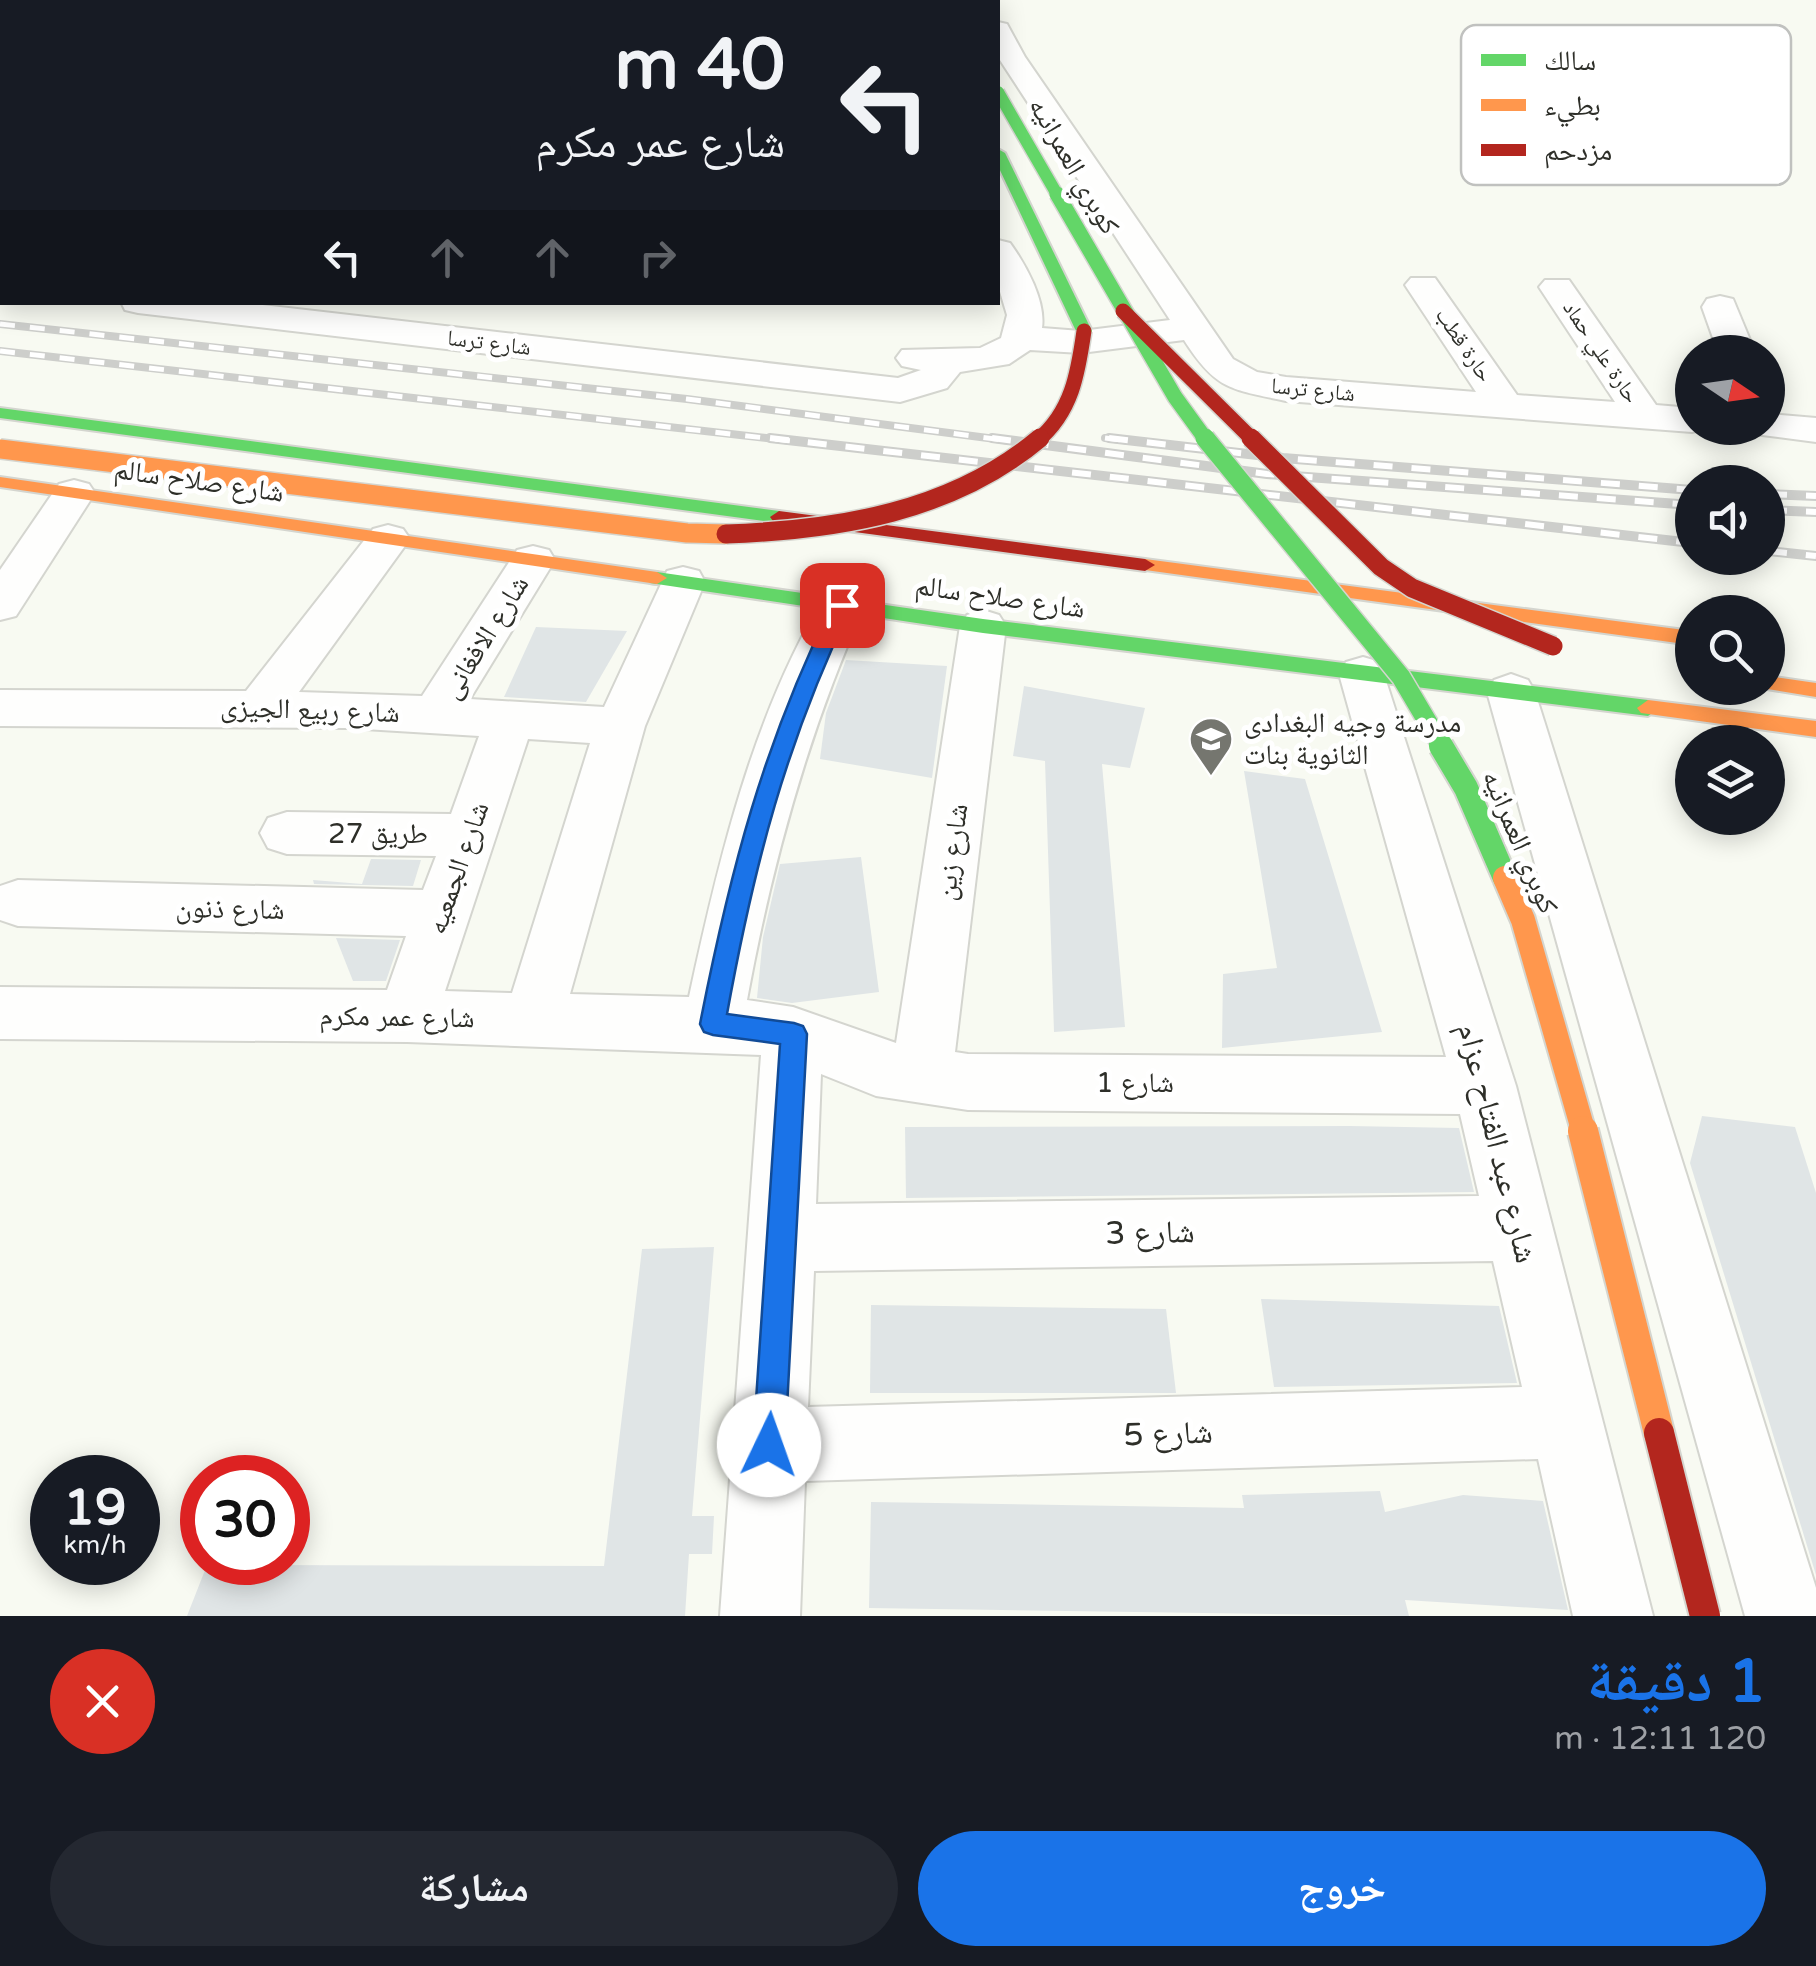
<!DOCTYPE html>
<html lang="ar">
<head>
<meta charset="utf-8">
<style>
	body { margin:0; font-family:"Varela Round","Noto Naskh Arabic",sans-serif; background:#242831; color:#f1f3f6; direction:rtl; height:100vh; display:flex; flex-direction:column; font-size:38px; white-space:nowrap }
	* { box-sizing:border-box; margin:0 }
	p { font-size:32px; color:#9ea1a6 }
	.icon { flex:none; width:55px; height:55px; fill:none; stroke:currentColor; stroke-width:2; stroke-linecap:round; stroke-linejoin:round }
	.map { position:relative; height:1616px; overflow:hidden; direction:ltr }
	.panel { display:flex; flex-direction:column; background:#171b24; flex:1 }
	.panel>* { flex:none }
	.guide { position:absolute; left:0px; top:0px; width:1000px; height:305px; box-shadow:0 5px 25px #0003; direction:rtl; background:#171b24; color:#f1f3f6; overflow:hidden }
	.needle { width:65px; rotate:103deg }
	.tools { position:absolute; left:1675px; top:335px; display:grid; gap:20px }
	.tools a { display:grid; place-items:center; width:110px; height:110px; border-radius:50%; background:#171b24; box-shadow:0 5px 25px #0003; font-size:50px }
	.speed { position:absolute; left:30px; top:1455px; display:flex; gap:20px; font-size:50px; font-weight:700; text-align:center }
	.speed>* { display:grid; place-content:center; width:130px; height:130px; border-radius:50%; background:#171b24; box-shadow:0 5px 25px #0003; line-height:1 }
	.speed small { font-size:25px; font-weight:400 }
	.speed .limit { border:15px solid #d22; background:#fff; color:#111 }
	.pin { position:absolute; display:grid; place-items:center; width:85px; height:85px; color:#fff; margin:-42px; border-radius:20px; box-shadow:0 5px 15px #0006 }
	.me { position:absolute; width:110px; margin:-55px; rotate:3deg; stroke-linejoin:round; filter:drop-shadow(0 0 8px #0008) }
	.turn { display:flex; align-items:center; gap:35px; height:210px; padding:0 50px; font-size:45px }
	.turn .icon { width:130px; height:130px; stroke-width:2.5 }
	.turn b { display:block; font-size:70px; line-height:85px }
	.lanes { display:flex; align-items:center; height:95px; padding:0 50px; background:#0003; justify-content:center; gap:50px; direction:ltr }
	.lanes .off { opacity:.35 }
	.round { display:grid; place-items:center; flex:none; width:105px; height:105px; border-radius:52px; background:#242831 }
	.headline { display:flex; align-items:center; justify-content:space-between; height:170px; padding:0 50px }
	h1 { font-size:60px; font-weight:700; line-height:75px; color:#1a73e8 }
	.primary-button { display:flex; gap:20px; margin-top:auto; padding:20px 50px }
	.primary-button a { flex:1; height:115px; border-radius:60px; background:#1a73e8; color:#fff; font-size:40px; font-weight:700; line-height:115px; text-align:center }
	.primary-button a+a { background:#242831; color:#f1f3f6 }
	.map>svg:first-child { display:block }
	.building { fill:#e0e5e6 }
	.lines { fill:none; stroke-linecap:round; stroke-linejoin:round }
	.street-casing { stroke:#d4d5cf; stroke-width:4 }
	.fast-casing { stroke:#d4d5cf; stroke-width:4 }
	.slow-casing { stroke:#d4d5cf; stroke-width:4 }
	.jam-casing { stroke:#d4d5cf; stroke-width:4 }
	.street { fill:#fefefd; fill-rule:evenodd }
	.fast { fill:#63d668; fill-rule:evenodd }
	.slow { fill:#ff974d; fill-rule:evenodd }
	.jam { fill:#b3261e; fill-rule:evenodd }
	.rail-far1-casing { stroke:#cdcecb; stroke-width:8 }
	.rail-casing { stroke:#cdcecb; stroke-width:10 }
	.rail-far1 { stroke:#fff; stroke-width:5; stroke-dasharray:15; stroke-linecap:butt }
	.rail { stroke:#fff; stroke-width:6; stroke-dasharray:19; stroke-linecap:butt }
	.fast-bridge-far3-casing { stroke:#d4d5cf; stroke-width:15; stroke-linecap:butt }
	.fast-bridge-far2-casing { stroke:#d4d5cf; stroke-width:18; stroke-linecap:butt }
	.fast-bridge-far1-casing { stroke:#d4d5cf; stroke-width:22; stroke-linecap:butt }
	.fast-bridge-casing { stroke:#d4d5cf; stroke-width:28; stroke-linecap:butt }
	.slow-bridge-far2-casing { stroke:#d4d5cf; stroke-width:22; stroke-linecap:butt }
	.slow-bridge-far1-casing { stroke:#d4d5cf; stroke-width:28; stroke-linecap:butt }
	.slow-bridge-casing { stroke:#d4d5cf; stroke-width:34; stroke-linecap:butt }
	.jam-bridge-far2-casing { stroke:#d4d5cf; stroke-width:18; stroke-linecap:butt }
	.jam-bridge-far1-casing { stroke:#d4d5cf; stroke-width:22; stroke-linecap:butt }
	.jam-bridge-casing { stroke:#d4d5cf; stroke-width:34; stroke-linecap:butt }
	.fast-bridge-far3 { stroke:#63d668; stroke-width:12 }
	.fast-bridge-far2 { stroke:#63d668; stroke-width:15 }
	.fast-bridge-far1 { stroke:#63d668; stroke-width:19 }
	.fast-bridge { stroke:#63d668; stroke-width:24 }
	.slow-bridge-far2 { stroke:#ff974d; stroke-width:19 }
	.slow-bridge-far1 { stroke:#ff974d; stroke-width:24 }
	.slow-bridge { stroke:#ff974d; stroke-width:30 }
	.jam-bridge-far2 { stroke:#b3261e; stroke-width:15 }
	.jam-bridge-far1 { stroke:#b3261e; stroke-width:19 }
	.jam-bridge { stroke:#b3261e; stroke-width:30 }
	.route { fill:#1a73e8; stroke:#114b97; stroke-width:2.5 }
	.labels { text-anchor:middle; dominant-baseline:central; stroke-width:10; stroke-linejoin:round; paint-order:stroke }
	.far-street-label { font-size:22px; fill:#2e2f29; stroke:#fff }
	.street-label { font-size:28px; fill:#2e2f29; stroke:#fff }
	.poi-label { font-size:28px; fill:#2e2f29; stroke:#fff; text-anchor:start }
	.near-street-label { font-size:32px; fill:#2e2f29; stroke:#fff }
	.key { fill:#fff; stroke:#c0c1bf; stroke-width:2.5 }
	.key-label { font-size:28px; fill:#2e2f29 }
</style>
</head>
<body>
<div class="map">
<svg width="1816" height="1616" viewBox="0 0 1816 1616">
	<rect width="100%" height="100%" fill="#f8faf2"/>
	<g class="building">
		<polygon points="536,627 627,631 586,702 504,697"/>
		<polygon points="846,660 947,666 932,778 820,759 826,713"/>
		<polygon points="1024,686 1145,708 1130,768 1102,764 1125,1027 1054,1032 1045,761 1013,756"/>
		<polygon points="1244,771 1305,779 1382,1032 1222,1048 1223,974 1277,968"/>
		<polygon points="861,857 879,992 792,1003 757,998 763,937 780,864"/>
		<polygon points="371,859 421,860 413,886 314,884 313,880 362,884"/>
		<polygon points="336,938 400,940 386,981 353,981"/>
		<polygon points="1702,1116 1795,1127 1816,1193 1816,1575 1690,1163"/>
		<polygon points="1350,1126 1459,1128 1474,1192 906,1198 905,1127"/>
		<polygon points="714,1247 692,1516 714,1516 712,1554 689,1554 685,1616 187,1616 207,1565 604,1566 642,1249"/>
		<polygon points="1261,1299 1499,1306 1517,1383 1274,1387"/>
		<polygon points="871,1305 1166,1309 1176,1393 870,1393"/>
		<polygon points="1380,1491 1385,1512 1463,1495 1543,1501 1568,1610 1405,1600 1409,1616 869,1608 871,1502 1244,1508 1242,1495"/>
	</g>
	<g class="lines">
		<g class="street-casing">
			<g id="street">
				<polygon points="160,0 227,0 229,2 162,2"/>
				<polygon points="891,0 917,0 918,2 893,2"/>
				<path d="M998,22L1007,24L1025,57L1233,359L1257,372L1286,377L1476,392L1405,285L1411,278H1435L1517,395L1615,402L1539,287L1545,280H1569L1656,405L1692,408V428H1707L1692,432L1286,401C1230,389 1216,390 1184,340L1081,353L1030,350L1009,364L960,372L947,388L900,402L138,313L125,310L121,302H236L898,378L921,370L902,366L896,358L902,350L980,348L1001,338L1007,315L998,285V240L1010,243C1026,265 1046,301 1042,328L1081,331L1170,320L998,57Z"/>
				<polygon points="0,32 2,33 2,49 0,49"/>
				<polygon points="0,276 2,277 2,298 0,298"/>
				<polygon points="1720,296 1733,299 1755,352 1718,352 1702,307 1707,299"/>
				<polygon points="1768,414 1816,418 1816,442 1754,434 1749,428 1768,428"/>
				<polygon points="74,480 89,484 95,493 16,616 0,620 0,570 59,484"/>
				<path d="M388,525L403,529L410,539L299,692L422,696L517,550L533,546L549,550L555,560L470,699L604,707L667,571L683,567L699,571L705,582L645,726L570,994L689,997C718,862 753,713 826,594L842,590L858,594L865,605C808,732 772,863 747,1000L793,1007L896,1043L960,626L967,615L983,610L999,615L1006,626L955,1052L968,1054L1446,1057L1339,674L1346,662L1363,657L1380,662L1516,1086L1653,1616H1573L1538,1459L805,1481L800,1616H720L761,1055L407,1042L0,1039V987L387,990L406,936L18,926L0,920V886L18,880L423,890L436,856L287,854L268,848L260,833L268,818L287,812L451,814L479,736L348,728L0,726V690L246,691L373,529ZM528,739L590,743L512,993L445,991ZM821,1074L876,1096L968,1110L1460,1114L1479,1196L816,1204ZM1493,1261L1522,1387L808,1407L814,1271Z"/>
				<polygon points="1511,674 1528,680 1535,692 1816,1588 1816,1616 1745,1616 1487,692 1494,680"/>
			</g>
		</g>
		<g class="fast-casing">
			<g id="fast">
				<polygon points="944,0 954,0 955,2 945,2"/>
				<polygon points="998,149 1005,153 1092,331 1090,334 1076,331 998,166"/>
				<polygon points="0,408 779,511 788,517 779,523 0,418"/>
				<polygon points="657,572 983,619 1648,700 1659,708 1648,716 983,633 650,583 647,578"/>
			</g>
		</g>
		<g class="slow-casing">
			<g id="slow">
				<polygon points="0,477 657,572 667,578 657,584 0,487"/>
				<polygon points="1145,559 1692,631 1692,645 1138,569 1138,561"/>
				<polygon points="1768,676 1816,683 1816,697 1761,688 1768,688"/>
				<polygon points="1648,700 1816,721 1816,737 1641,713 1637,708"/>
			</g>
		</g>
		<g class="jam-casing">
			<polygon id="jam" points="779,511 1145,559 1155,565 1145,571 773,521 770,517"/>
		</g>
		<use href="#street" class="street"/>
		<use href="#fast" class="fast"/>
		<use href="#slow" class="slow"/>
		<use href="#jam" class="jam"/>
		<g class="rail-far1-casing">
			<g id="rail-far1">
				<polyline points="0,324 687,399 1011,441"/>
				<polyline points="0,351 792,441"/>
				<polyline points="1105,438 1131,441"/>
			</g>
		</g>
		<g class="rail-casing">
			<g id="rail">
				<polyline points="770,438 1692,543"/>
				<polyline points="992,438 1267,474 1692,505"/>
				<polyline points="1109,438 1283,458 1692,490"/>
				<polyline points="1768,494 1816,496"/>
				<polyline points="1768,510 1816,512"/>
				<polyline points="1768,551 1816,556"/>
			</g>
		</g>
		<use href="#rail-far1" class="rail-far1"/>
		<use href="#rail" class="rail"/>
		<g class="fast-bridge-far3-casing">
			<polyline id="fast-bridge-far3" points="998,92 1058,196"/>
		</g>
		<g class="fast-bridge-far2-casing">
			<polyline id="fast-bridge-far2" points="1057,194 1175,397 1207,441"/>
		</g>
		<g class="fast-bridge-far1-casing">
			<polyline id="fast-bridge-far1" points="1205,438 1401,677 1443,748"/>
		</g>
		<g class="fast-bridge-casing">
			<polyline id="fast-bridge" points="1441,746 1466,788 1505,878"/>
		</g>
		<g class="slow-bridge-far2-casing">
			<polyline id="slow-bridge-far2" points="0,449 687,533 726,534"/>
		</g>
		<g class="slow-bridge-far1-casing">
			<polyline id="slow-bridge-far1" points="1505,878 1523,920 1584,1133"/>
		</g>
		<g class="slow-bridge-casing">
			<polyline id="slow-bridge" points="1583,1131 1659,1433"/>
		</g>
		<g class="jam-bridge-far2-casing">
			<g id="jam-bridge-far2">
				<polyline points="1123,311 1254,441"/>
				<path d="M1037,441C1072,412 1078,373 1084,331"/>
			</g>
		</g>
		<g class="jam-bridge-far1-casing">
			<g id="jam-bridge-far1">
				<polyline points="1251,438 1381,567 1412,588 1553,646"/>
				<path d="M726,534C838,530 952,512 1040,438"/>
			</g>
		</g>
		<g class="jam-bridge-casing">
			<polyline id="jam-bridge" points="1659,1433 1705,1616"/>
		</g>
		<use href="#fast-bridge-far3" class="fast-bridge-far3"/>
		<use href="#fast-bridge-far2" class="fast-bridge-far2"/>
		<use href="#fast-bridge-far1" class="fast-bridge-far1"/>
		<use href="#fast-bridge" class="fast-bridge"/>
		<use href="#slow-bridge-far2" class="slow-bridge-far2"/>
		<use href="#slow-bridge-far1" class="slow-bridge-far1"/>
		<use href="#slow-bridge" class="slow-bridge"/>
		<use href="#jam-bridge-far2" class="jam-bridge-far2"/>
		<use href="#jam-bridge-far1" class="jam-bridge-far1"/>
		<use href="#jam-bridge" class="jam-bridge"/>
	</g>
	<path class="route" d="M842,598L852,605C786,742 754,865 727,1014L794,1023L803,1026L807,1034L785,1445L781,1457L769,1461L758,1457L753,1445L780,1044L713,1035L704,1032L700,1024C730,871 763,745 832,605Z"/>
	<defs>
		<g id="school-pin" transform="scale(2.25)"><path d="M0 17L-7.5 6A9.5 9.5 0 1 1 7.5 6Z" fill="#75766f" stroke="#fff"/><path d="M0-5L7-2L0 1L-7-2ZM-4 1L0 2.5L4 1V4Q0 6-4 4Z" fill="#fff"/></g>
	</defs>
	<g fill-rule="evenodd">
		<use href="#school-pin" x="1211" y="739"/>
	</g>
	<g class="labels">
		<g class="far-street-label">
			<text transform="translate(489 343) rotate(7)">شارع ترسا</text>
			<text transform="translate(1464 345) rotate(56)">حارة قطب</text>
			<text transform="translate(1601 352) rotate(56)">حارة علي حماد</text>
			<text transform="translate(1313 390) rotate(6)">شارع ترسا</text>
		</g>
		<g class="street-label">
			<text transform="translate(1074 166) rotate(60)">كوبري العمرانيه</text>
			<text transform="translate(199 481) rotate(8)">شارع صلاح سالم</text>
			<text transform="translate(1000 597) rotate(8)">شارع صلاح سالم</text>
			<text transform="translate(485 637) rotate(-58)">شارع الافغانى</text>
			<text transform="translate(310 710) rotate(2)">شارع ربيع الجيزى</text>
			<text x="378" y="834">طريق 27</text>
			<text transform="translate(1520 842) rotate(67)">كوبري العمرانيه</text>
			<text transform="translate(952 852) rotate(-82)">شارع زين</text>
			<text transform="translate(458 868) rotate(-71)">شارع الجمعيه</text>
			<text transform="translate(230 909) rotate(1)">شارع ذنون</text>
			<text transform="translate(397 1017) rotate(1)">شارع عمر مكرم</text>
			<text x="1135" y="1083">شارع 1</text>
		</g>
		<g class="poi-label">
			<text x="1244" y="723">مدرسة وجيه البغدادى<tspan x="1244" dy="32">الثانوية بنات</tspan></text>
		</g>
		<g class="near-street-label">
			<text transform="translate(1497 1143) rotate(76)">شارع عبد الفتاح عزام</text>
			<text transform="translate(1150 1233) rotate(-1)">شارع 3</text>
			<text transform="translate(1168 1434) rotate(-2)">شارع 5</text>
		</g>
	</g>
	<rect x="1461" y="25" width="330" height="160" rx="15" class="key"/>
	<rect x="1481" y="54" width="45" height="12" fill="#63d668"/>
	<rect x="1481" y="99" width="45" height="12" fill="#ff974d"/>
	<rect x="1481" y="144" width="45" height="12" fill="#b3261e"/>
	<g class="key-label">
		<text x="1544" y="70">سالك</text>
		<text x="1544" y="115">بطيء</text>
		<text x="1544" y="160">مزدحم</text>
	</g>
</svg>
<div class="tools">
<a><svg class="needle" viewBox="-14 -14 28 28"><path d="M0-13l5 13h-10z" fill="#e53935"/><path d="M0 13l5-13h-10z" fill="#9ea1a6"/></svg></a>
<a><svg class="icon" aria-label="sound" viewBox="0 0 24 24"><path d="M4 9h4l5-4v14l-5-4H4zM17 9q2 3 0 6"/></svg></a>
<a><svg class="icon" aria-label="search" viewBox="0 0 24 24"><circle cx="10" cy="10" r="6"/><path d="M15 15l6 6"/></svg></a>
<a><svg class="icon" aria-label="layers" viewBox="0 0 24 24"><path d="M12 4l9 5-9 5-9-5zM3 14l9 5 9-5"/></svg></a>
</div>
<div class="speed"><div>19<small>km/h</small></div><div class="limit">30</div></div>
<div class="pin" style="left:842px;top:605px;background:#d93025"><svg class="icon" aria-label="arrive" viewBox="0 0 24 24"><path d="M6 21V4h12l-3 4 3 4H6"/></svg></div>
<svg class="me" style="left:769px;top:1445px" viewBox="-20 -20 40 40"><circle r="19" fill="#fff"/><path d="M0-13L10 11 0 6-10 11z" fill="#1a73e8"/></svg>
<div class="guide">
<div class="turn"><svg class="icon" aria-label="left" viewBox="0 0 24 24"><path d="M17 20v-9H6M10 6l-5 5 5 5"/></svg><div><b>40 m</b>شارع عمر مكرم</div></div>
<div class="lanes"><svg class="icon" aria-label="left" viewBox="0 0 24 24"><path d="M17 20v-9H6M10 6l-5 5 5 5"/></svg><svg class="icon off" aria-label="ahead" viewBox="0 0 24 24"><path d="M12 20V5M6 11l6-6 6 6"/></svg><svg class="icon off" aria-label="ahead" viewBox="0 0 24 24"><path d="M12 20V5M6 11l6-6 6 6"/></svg><svg class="icon off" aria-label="right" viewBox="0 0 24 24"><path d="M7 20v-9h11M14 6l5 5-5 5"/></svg></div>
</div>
</div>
<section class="panel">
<div class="headline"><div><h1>1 دقيقة</h1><p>120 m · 12:11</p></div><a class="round" style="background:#d93025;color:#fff"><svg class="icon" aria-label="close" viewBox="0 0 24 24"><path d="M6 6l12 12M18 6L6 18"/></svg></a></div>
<div class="primary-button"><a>خروج</a><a>مشاركة</a></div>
</section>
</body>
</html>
